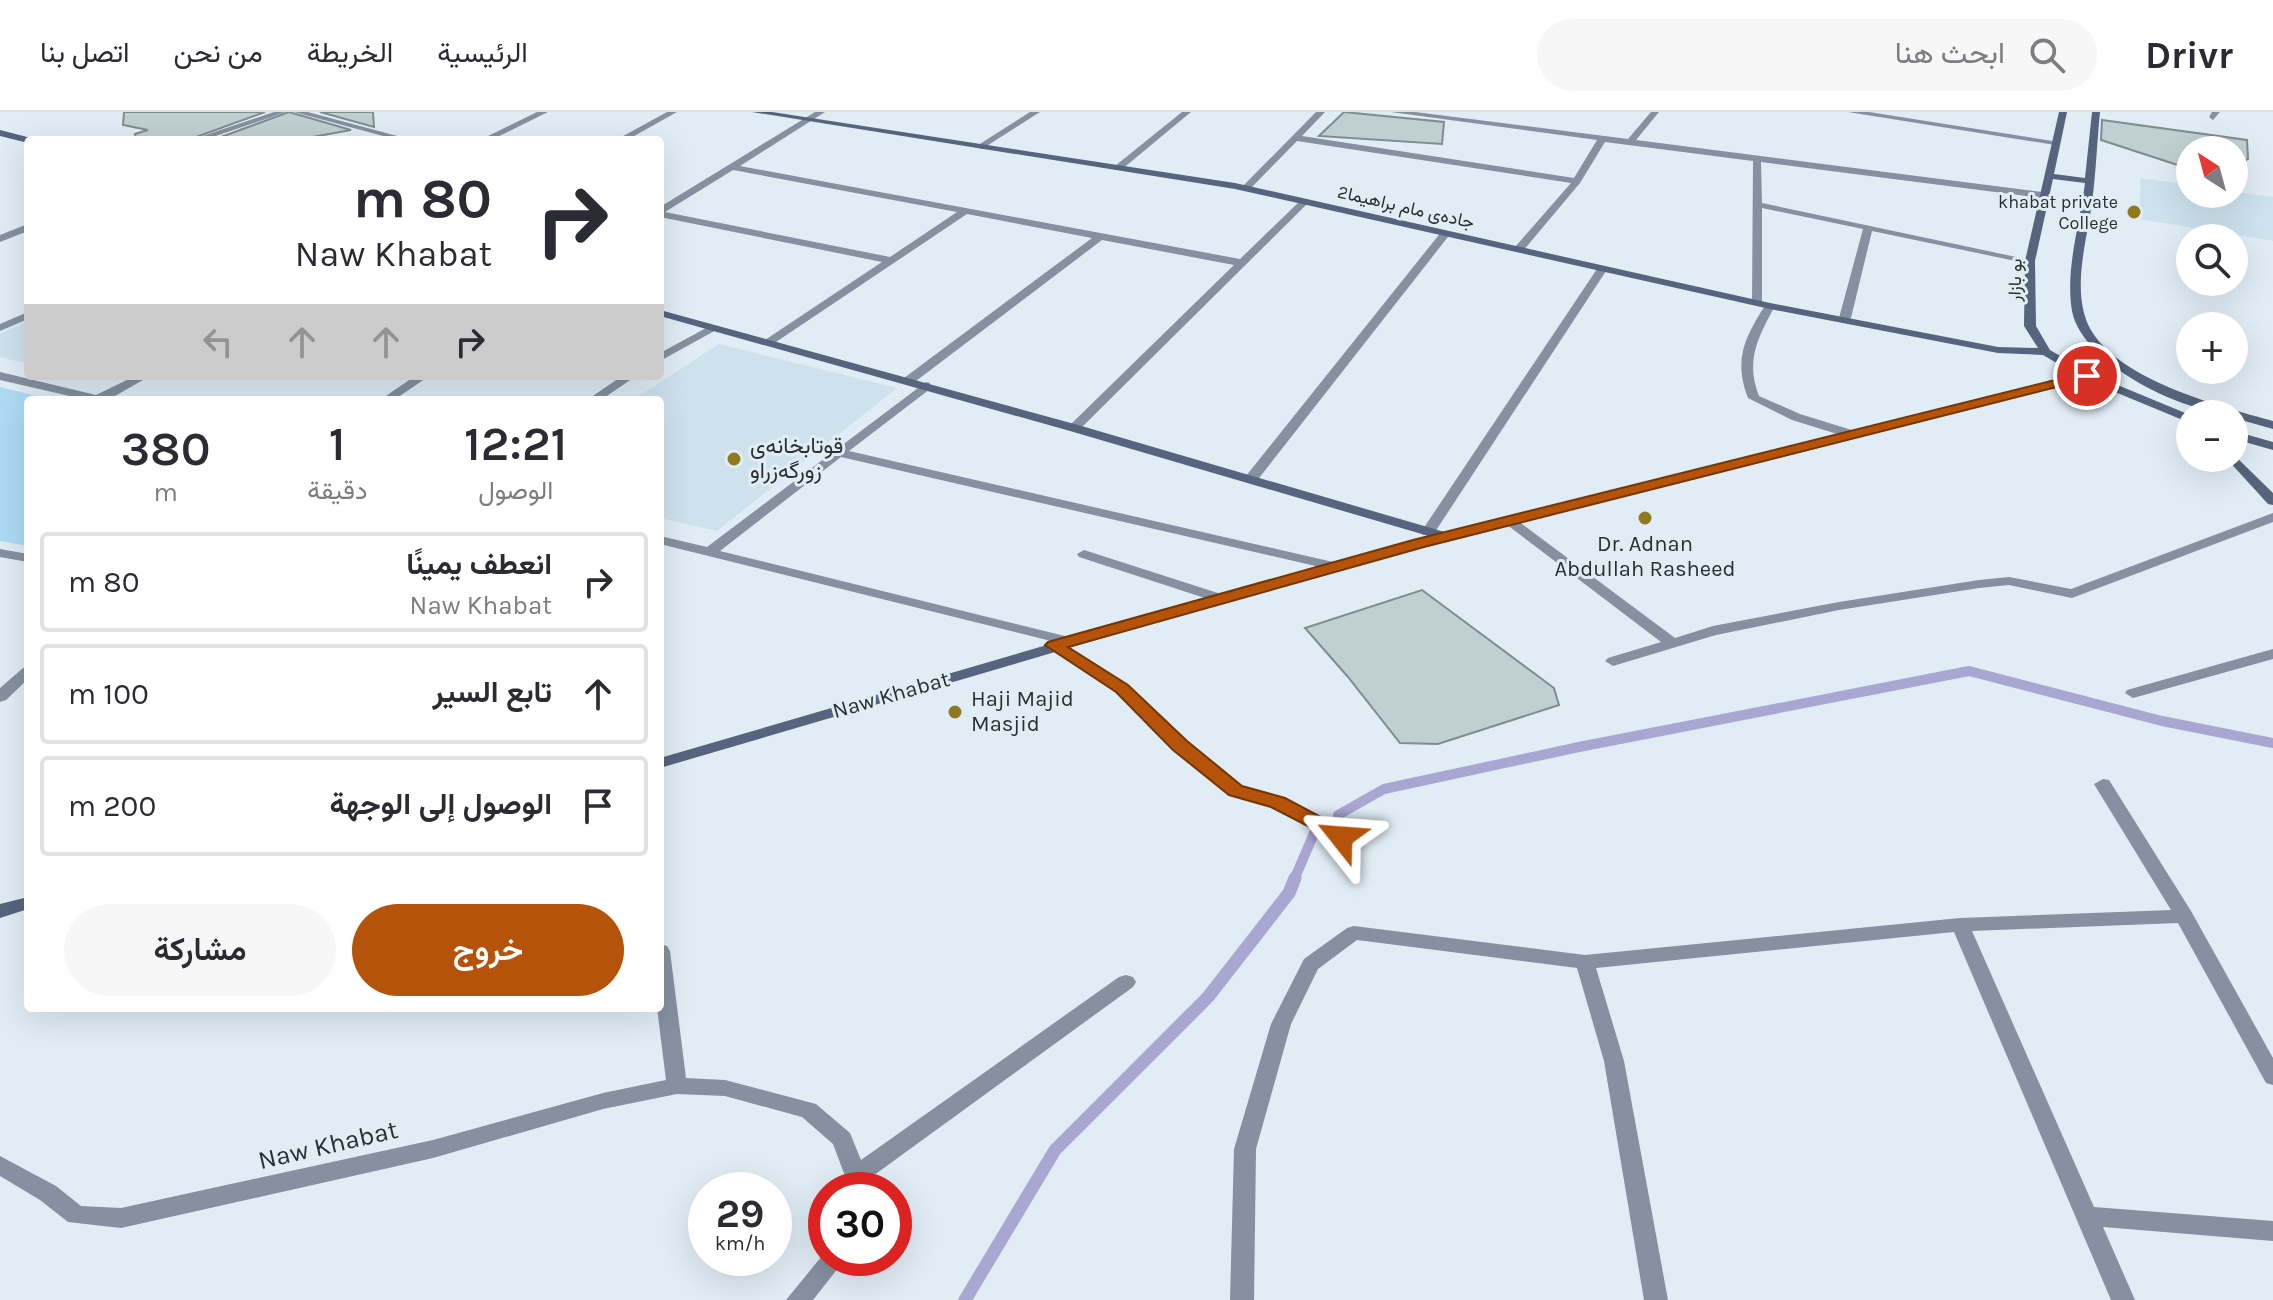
<!DOCTYPE html>
<html lang="ar">
<head>
<meta charset="utf-8">
<style>
	body { margin:0; font-family:Karla,Vazirmatn,sans-serif; background:#f7f7f7; color:#2b2b33; direction:rtl; height:100vh; display:flex; flex-direction:column; font-size:30px; white-space:nowrap }
	* { box-sizing:border-box; margin:0 }
	p { font-size:26px; color:#7c7c81 }
	.icon { flex:none; width:44px; height:44px; fill:none; stroke:currentColor; stroke-width:2; stroke-linecap:round; stroke-linejoin:round }
	.map { position:relative; flex:1; overflow:hidden; direction:ltr }
	.sheet { position:absolute; left:24px; top:284px; width:640px; height:616px; display:flex; flex-direction:column; background:#fff; border-radius:8px; box-shadow:0 8px 32px #0002; direction:rtl }
	.sheet>* { flex:none }
	.guide { position:absolute; left:24px; top:24px; width:640px; height:244px; border-radius:8px; box-shadow:0 8px 32px #0002; direction:rtl; background:#fff; color:#2b2b33; overflow:hidden }
	.needle { width:52px; rotate:324deg }
	.controls { position:absolute; left:2176px; top:24px; display:grid; gap:16px }
	.controls a { display:grid; place-items:center; width:72px; height:72px; border-radius:50%; background:#fff; box-shadow:0 8px 32px #0002; font-size:40px }
	.speed { position:absolute; left:688px; top:1060px; display:flex; gap:16px; font-size:40px; font-weight:700; text-align:center }
	.speed>* { display:grid; place-content:center; width:104px; height:104px; border-radius:50%; background:#fff; box-shadow:0 8px 32px #0002; line-height:1 }
	.speed small { font-size:20px; font-weight:400 }
	.speed .limit { border:12px solid #d22; background:#fff; color:#111 }
	.pin { position:absolute; display:grid; place-items:center; width:68px; height:68px; color:#fff; margin:-34px; border:4px solid #fff; border-radius:50%; box-shadow:0 2px 8px #0007 }
	.me { position:absolute; width:88px; margin:-44px; rotate:298deg; stroke-linejoin:round; filter:drop-shadow(0 0 6px #0008) }
	.turn { display:flex; align-items:center; gap:28px; height:168px; padding:0 40px; font-size:36px }
	.turn .icon { width:104px; height:104px; stroke-width:2.5 }
	.turn b { display:block; font-size:56px; line-height:68px }
	.lanes { display:flex; align-items:center; height:76px; padding:0 40px; background:#0003; justify-content:center; gap:40px; direction:ltr }
	.lanes .off { opacity:.35 }
	.eta { display:flex; justify-content:space-evenly; align-items:center; height:136px; text-align:center }
	.eta b { font-size:48px; font-weight:600; line-height:56px }
	.action { display:flex; gap:16px; margin-top:auto; padding:16px 40px }
	.action a { flex:1; height:92px; border-radius:48px; background:#b45309; color:#fff; font-size:32px; font-weight:600; line-height:92px; text-align:center }
	.action a+a { background:#f7f7f7; color:#2b2b33 }
	ul { padding:0; list-style:none }
	li { display:flex; align-items:center; gap:24px; height:100px; margin:0 16px 12px; padding:0 24px; border:4px solid #e1e1e2; border-radius:8px }
	li div { flex:1 }
	li b { display:block; font-size:30px }
	li em { font-style:normal }
	header { display:flex; align-items:center; gap:48px; box-sizing:border-box; height:112px; padding:0 40px; background:#fff; border-bottom:2px solid #e1e1e2 }
	header strong { font-size:38px }
	nav { display:flex; gap:44px; margin-inline-start:auto; font-size:28px }
	.search { width:560px; height:72px; background:#f7f7f7; display:flex; align-items:center; gap:20px; box-sizing:border-box; padding:0 28px; border-radius:44px; color:#7c7c81; font-size:30px }
	.map>svg:first-child { display:block }
	.built { fill:#cee2ee }
	.green { fill:#addbf4 }
	.lines { fill:none; stroke-linecap:round; stroke-linejoin:round }
	.stream-far1 { stroke:#a9a6d2; stroke-width:10 }
	.stream { stroke:#a9a6d2; stroke-width:13 }
	.building { fill:#c0d0d2; stroke:#7e8d8e; stroke-width:2 }
	.lane { fill:#8590a1; fill-rule:evenodd }
	.street { fill:#8590a1; fill-rule:evenodd }
	.secondary { fill:#56647d; fill-rule:evenodd }
	.route { fill:#b45309; stroke:#753606; stroke-width:2 }
	.poi-dot { fill:#90781e; stroke:#e0edf5; stroke-width:3 }
	.labels { text-anchor:middle; dominant-baseline:central; stroke-width:6; stroke-linejoin:round; paint-order:stroke }
	.far-poi-label { font-size:18px; fill:#2a2f31; stroke:#e0edf5; text-anchor:end }
	.far-street-label { font-size:18px; fill:#2a2f31; stroke:#e0edf5 }
	.poi-label { font-size:22px; fill:#2a2f31; stroke:#e0edf5; text-anchor:start }
	.street-label { font-size:22px; fill:#2a2f31; stroke:#e0edf5 }
	.near-street-label { font-size:26px; fill:#2a2f31; stroke:#e0edf5 }
</style>
</head>
<body>
<header>
<strong>Drivr</strong>
<div class="search"><svg class="icon" aria-label="search" viewBox="0 0 24 24"><circle cx="10" cy="10" r="6"/><path d="M15 15l6 6"/></svg>ابحث هنا</div>
<nav><a>الرئيسية</a><a>الخريطة</a><a>من نحن</a><a>اتصل بنا</a></nav>
</header>
<div class="map">
<svg width="2273" height="1188" viewBox="0 0 2273 1188">
	<rect width="100%" height="100%" fill="#e0edf5"/>
	<g class="built">
		<polygon points="2141,66 2190,73 2190,82 2234,80 2273,85 2273,129 2139,107"/>
		<polygon points="28,209 28,252 0,245 0,222"/>
		<polygon points="719,232 897,276 717,419 660,406 660,288 633,288"/>
	</g>
	<polygon class="green" points="0,275 52,288 28,288 28,434 0,429"/>
	<g class="lines">
		<g class="stream-far1">
			<polyline points="1338,703 1384,677 1579,635 1969,559 2162,609 2273,631"/>
			<polyline points="1294,768 1315,719"/>
		</g>
		<polyline class="stream" points="965,1188 1055,1038 1208,885 1289,781 1295,766"/>
	</g>
	<g class="building">
		<polygon points="124,0 265,0 188,28 136,28 135,22 148,18 123,13"/>
		<polygon points="289,0 351,18 296,28 213,28"/>
		<polygon points="320,0 373,0 374,15"/>
		<polygon points="1344,0 1444,10 1442,32 1319,24"/>
		<polygon points="2102,8 2247,28 2248,47 2234,54 2234,38 2190,38 2190,57 2101,28"/>
		<polygon points="1422,478 1554,576 1559,593 1438,632 1400,631 1348,565 1305,516"/>
	</g>
	<g class="lines">
		<polygon class="lane" points="2212,0 2220,0 2213,8 2209,5"/>
		<g class="street">
			<polygon points="274,0 286,0 204,28 191,28"/>
			<polygon points="294,0 308,0 412,28 398,28"/>
			<polygon points="537,0 548,0 491,28 480,28"/>
			<polygon points="667,0 677,0 627,28 616,28"/>
			<path d="M815,0H825L740,54L1240,147L1302,87L1310,89L1078,319L1074,320L1068,316L1070,313L1234,153L1102,128L912,272H904V266L1092,126L967,102L773,232H765V228L882,150L660,105V95ZM733,58L957,100L890,145L665,100Z"/>
			<polygon points="1030,0 1040,0 982,37 975,35"/>
			<polygon points="1182,0 1191,0 1121,58 1115,58 1115,54"/>
			<polygon points="1316,0 1325,0 1302,24 1574,66 1597,28 1391,0 1415,0 1628,27 1651,0 1659,0 1636,28 2042,80 2047,83 2042,86 1761,50 1762,91 2035,149 2030,152 1872,119 1851,206 1845,209 1839,206 1863,117 1762,96 1762,191 1757,194 1752,191 1753,49 1605,30 1580,71 1523,139 1515,139 1515,135 1571,71 1297,29 1249,78 1243,78 1243,74"/>
			<polygon points="1848,0 1869,0 2059,30 2055,33"/>
			<polygon points="28,112 28,119 0,130 0,123"/>
			<polygon points="1442,119 1451,121 1256,370 1246,370 1246,364"/>
			<polygon points="1599,154 1608,156 1433,423 1423,423 1421,420"/>
			<path d="M1770,191L1775,194C1758,225 1745,249 1759,284L1800,302L1858,320V326H1850L1792,308L1748,286C1733,247 1745,225 1766,192Z"/>
			<polygon points="28,200 28,207 0,219 0,212"/>
			<polygon points="708,215 718,217 660,249 660,241"/>
			<polygon points="0,260 96,283 135,264 150,264 108,288 87,288 0,268"/>
			<polygon points="415,264 429,264 394,288 380,288"/>
			<polygon points="622,264 636,264 601,288 587,288"/>
			<polygon points="926,270 930,271 930,277 849,339 1333,450 1340,454 1333,458 841,345 720,439 1073,526 1076,529 1073,532 1064,532 1128,574 1186,630 1242,674 1284,687 1347,721 1350,725 1347,729 1335,729 1272,695 1230,682 1174,638 1116,580 1049,536 1046,533 1051,529 660,432 660,424 707,435"/>
			<polygon points="2273,401 2273,410 2072,486 2009,473 1979,476 1839,498 1716,523 1613,554 1605,549 1608,546 1661,530 1502,409 1509,405 1514,406 1675,526 1713,514 1839,490 1979,468 2009,465 2071,477"/>
			<polygon points="0,437 28,442 28,450 0,445"/>
			<polygon points="1084,438 1224,483 1226,486 1224,489 1214,489 1079,445 1077,442"/>
			<polygon points="2273,537 2273,547 2133,586 2125,581 2127,578"/>
			<polygon points="28,554 28,567 6,588 0,590 0,576 23,556"/>
			<polygon points="2103,667 2109,668 2191,799 2273,946 2273,973 2266,971 2178,811 1972,819 2094,1095 2273,1109 2273,1129 2103,1115 2135,1188 2111,1188 1954,820 1596,856 1624,949 1668,1188 1644,1188 1604,949 1577,856 1357,828 1318,857 1291,912 1256,1037 1254,1188 1230,1188 1234,1037 1271,912 1304,847 1347,816 1354,814 1585,843 1960,806 2171,798 2094,672"/>
			<polygon points="660,832 667,834 670,839 686,966 725,968 816,992 850,1021 861,1048 1119,865 1126,863 1133,865 1136,870 1133,875 866,1069 864,1078 842,1078 845,1064 833,1032 802,1005 725,984 677,982 603,997 433,1046 121,1116 68,1110 40,1088 0,1064 0,1044 56,1074 81,1094 121,1096 433,1028 603,981 666,968 657,896 660,896"/>
			<polygon points="826,1139 826,1146 846,1146 813,1188 786,1188"/>
		</g>
		<g class="secondary">
			<path d="M752,0H772L1235,71L1770,191L1998,235L2038,236L2024,214L2025,149L2059,0H2067L2054,62L2085,66L2092,0H2100C2097,30 2096,61 2092,91C2087,126 2075,166 2084,201C2099,264 2219,294 2273,309V317L2234,306V302C2185,302 2082,252 2072,199C2065,157 2080,112 2085,71L2053,67L2035,149L2036,214L2050,238L2091,262L2190,303V311L2086,268L1338,457L660,656V646L1328,451L1432,425L1070,319L660,204V198L1078,313L1448,421L2077,263L2043,243L1998,241L1770,197L1235,77Z"/>
			<polygon points="0,18 31,26 32,28 28,28 28,31 0,24"/>
			<polygon points="2234,319 2273,330 2273,338 2234,327"/>
			<polygon points="2234,343 2273,381 2273,393 2268,392 2226,346 2234,346"/>
			<polygon points="28,785 28,797 0,806 0,792"/>
		</g>
	</g>
	<polygon class="route" points="2087,260 2094,264 2092,266 1424,435 1068,535 1128,573 1187,629 1242,674 1285,686 1349,720 1351,725 1341,731 1271,695 1229,683 1173,638 1116,580 1045,533 1048,530 1413,428"/>
	<g class="poi-dot">
		<circle cx="2134" cy="100" r="8"/>
		<circle cx="734" cy="347" r="8"/>
		<circle cx="1645" cy="406" r="8"/>
		<circle cx="955" cy="600" r="8"/>
	</g>
	<g class="labels">
		<g class="far-poi-label">
			<text x="2118" y="90">khabat private<tspan x="2118" dy="21">College</tspan></text>
		</g>
		<g class="far-street-label">
			<text transform="translate(1406 95) rotate(13)">جادەی مام براهیما2</text>
			<text transform="translate(2015 168) rotate(-88)">بو بازار</text>
		</g>
		<g class="poi-label">
			<text x="750" y="334">قوتابخانەی<tspan x="750" dy="25">زورگەزراو</tspan></text>
			<text x="1645" y="432" text-anchor="middle">Dr. Adnan<tspan x="1645" dy="25">Abdullah Rasheed</tspan></text>
			<text x="971" y="587">Haji Majid<tspan x="971" dy="25">Masjid</tspan></text>
		</g>
		<g class="street-label">
			<text transform="translate(891 583) rotate(-16)">Naw Khabat</text>
		</g>
		<g class="near-street-label">
			<text transform="translate(328 1033) rotate(-13)">Naw Khabat</text>
		</g>
	</g>
</svg>
<div class="controls">
<a><svg class="needle" viewBox="-14 -14 28 28"><path d="M0-13l5 13h-10z" fill="#e53935"/><path d="M0 13l5-13h-10z" fill="#7c7c81"/></svg></a>
<a><svg class="icon" aria-label="search" viewBox="0 0 24 24"><circle cx="10" cy="10" r="6"/><path d="M15 15l6 6"/></svg></a>
<a>+</a>
<a>−</a>
</div>
<div class="speed"><div>29<small>km/h</small></div><div class="limit">30</div></div>
<div class="pin" style="left:2087px;top:264px;background:#d93025"><svg class="icon" aria-label="arrive" viewBox="0 0 24 24"><path d="M6 21V4h12l-3 4 3 4H6"/></svg></div>
<svg class="me" style="left:1341px;top:725px" viewBox="-20 -20 40 40"><path d="M0-17L14 15 0 8-14 15z" fill="#b45309" stroke="#fff" stroke-width="4"/></svg>
<div class="guide">
<div class="turn"><svg class="icon" aria-label="right" viewBox="0 0 24 24"><path d="M7 20v-9h11M14 6l5 5-5 5"/></svg><div><b>80 m</b>Naw Khabat</div></div>
<div class="lanes"><svg class="icon off" aria-label="left" viewBox="0 0 24 24"><path d="M17 20v-9H6M10 6l-5 5 5 5"/></svg><svg class="icon off" aria-label="ahead" viewBox="0 0 24 24"><path d="M12 20V5M6 11l6-6 6 6"/></svg><svg class="icon off" aria-label="ahead" viewBox="0 0 24 24"><path d="M12 20V5M6 11l6-6 6 6"/></svg><svg class="icon" aria-label="right" viewBox="0 0 24 24"><path d="M7 20v-9h11M14 6l5 5-5 5"/></svg></div>
</div>
<section class="sheet">
<div class="eta">
<div><b>12:21</b><p>الوصول</p></div>
<div><b>1</b><p>دقيقة</p></div>
<div><b>380</b><p>m</p></div>
</div>
<ul>
<li><svg class="icon" aria-label="right" viewBox="0 0 24 24"><path d="M7 20v-9h11M14 6l5 5-5 5"/></svg><div><b>انعطف يمينًا</b><p>Naw Khabat</p></div><em>80 m</em></li>
<li><svg class="icon" aria-label="ahead" viewBox="0 0 24 24"><path d="M12 20V5M6 11l6-6 6 6"/></svg><div><b>تابع السير</b></div><em>100 m</em></li>
<li><svg class="icon" aria-label="arrive" viewBox="0 0 24 24"><path d="M6 21V4h12l-3 4 3 4H6"/></svg><div><b>الوصول إلى الوجهة</b></div><em>200 m</em></li>
</ul>
<div class="action"><a>خروج</a><a>مشاركة</a></div>
</section>
</div>
</body>
</html>
